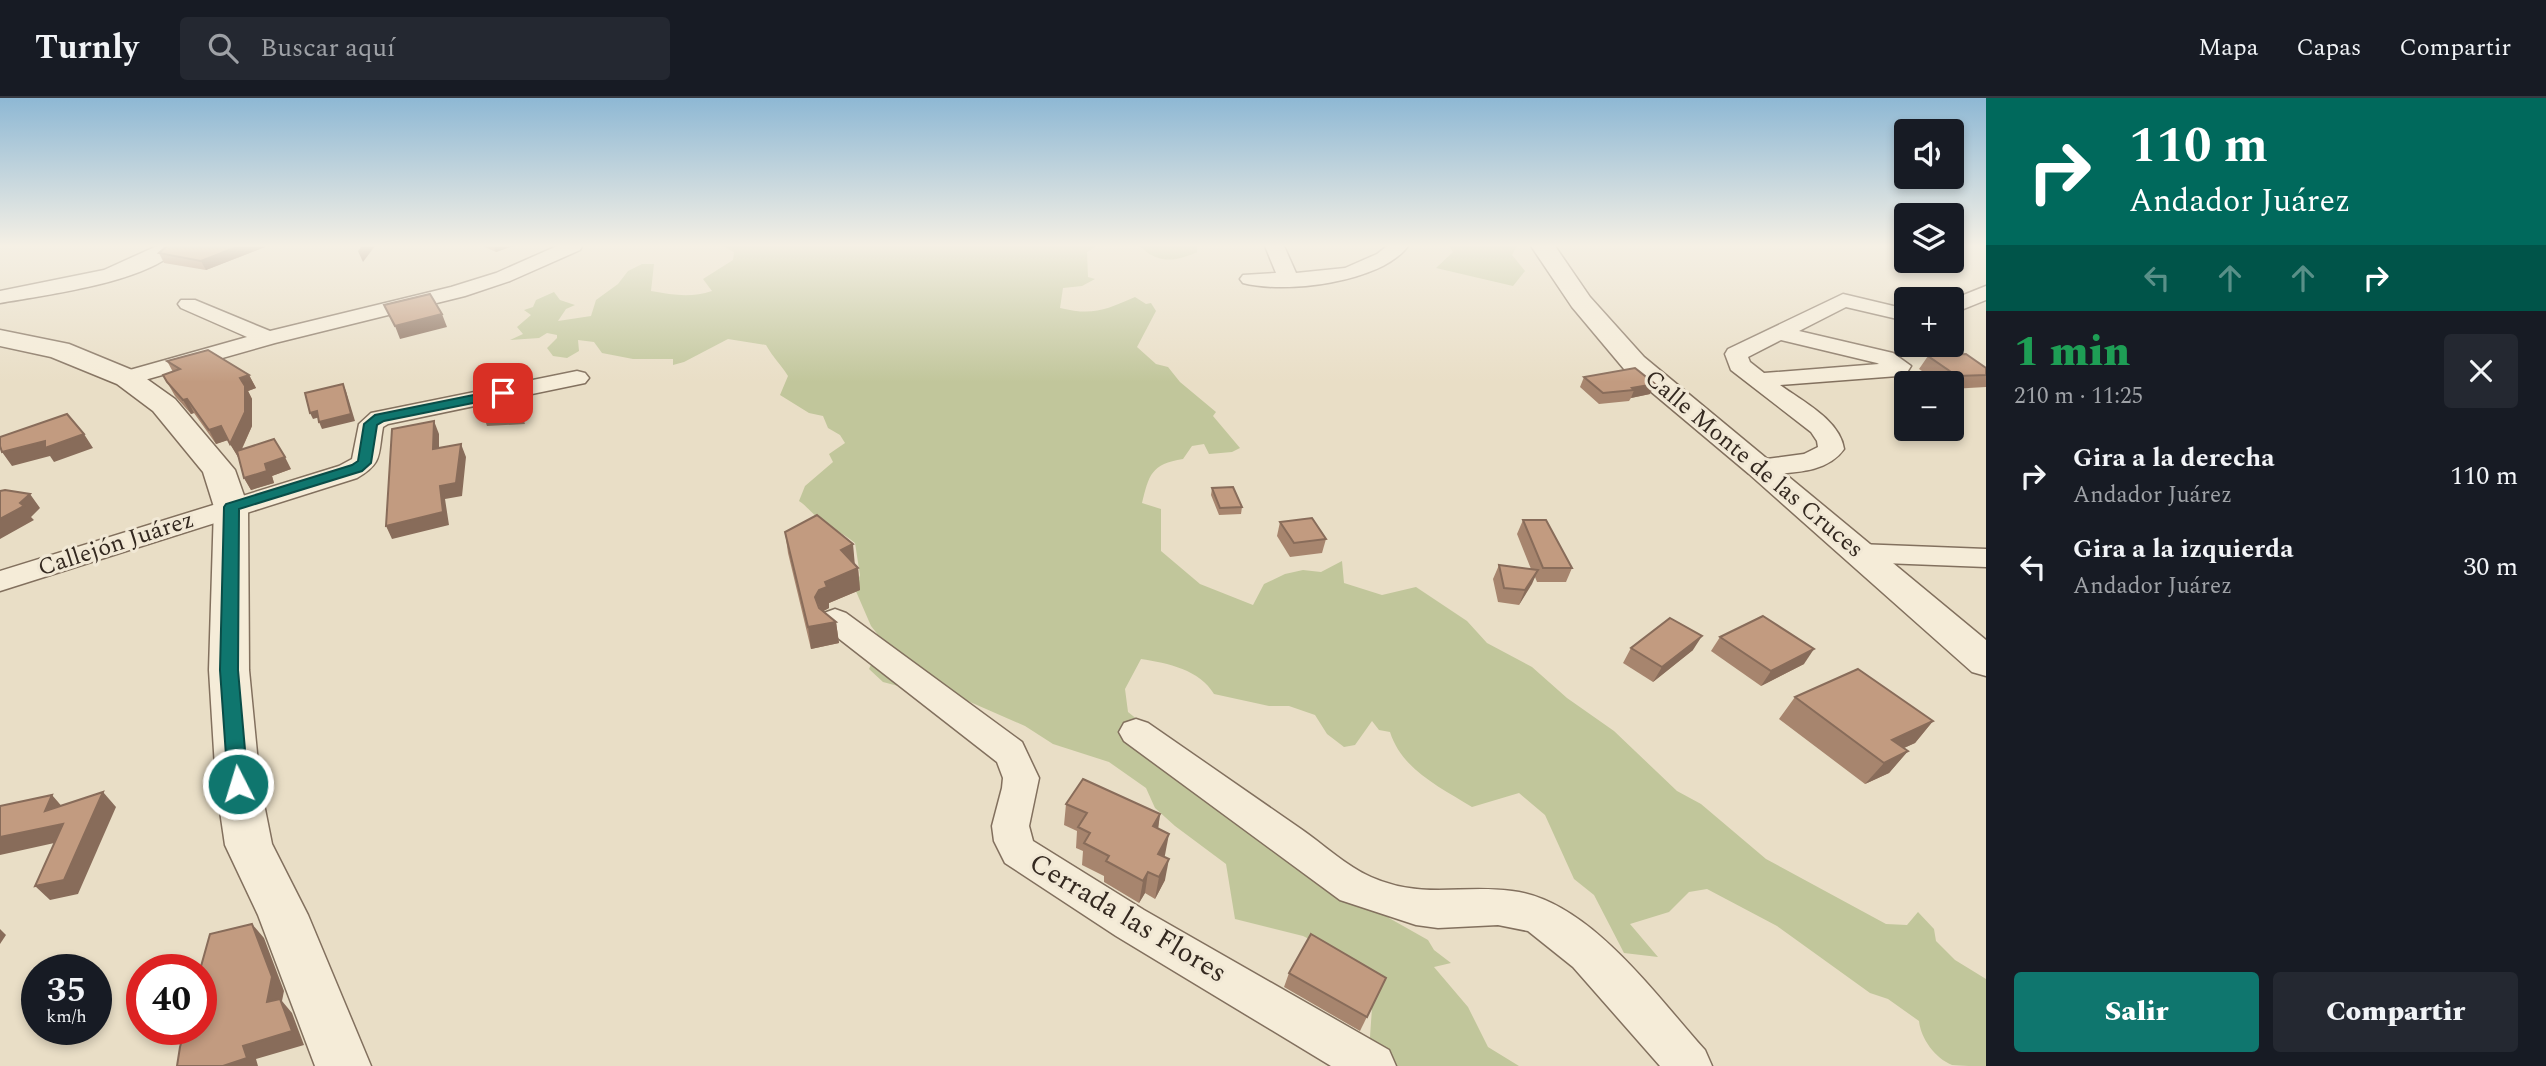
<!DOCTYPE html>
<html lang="es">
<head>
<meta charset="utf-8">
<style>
	body { margin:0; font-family:Spectral,serif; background:#242831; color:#f1f3f6; height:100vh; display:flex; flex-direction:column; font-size:26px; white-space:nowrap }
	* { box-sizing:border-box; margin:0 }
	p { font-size:23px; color:#9ea1a6 }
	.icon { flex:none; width:38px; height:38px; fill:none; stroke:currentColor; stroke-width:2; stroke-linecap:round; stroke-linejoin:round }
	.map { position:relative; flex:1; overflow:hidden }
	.drawer { display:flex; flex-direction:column; background:#171b24; width:560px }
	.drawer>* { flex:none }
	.top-card { background:#00695c; color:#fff; overflow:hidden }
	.controls { position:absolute; left:1894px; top:21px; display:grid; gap:14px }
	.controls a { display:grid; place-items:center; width:70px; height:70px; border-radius:7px; background:#171b24; box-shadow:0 4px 10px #0003; font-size:35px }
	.speed { position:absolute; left:21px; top:856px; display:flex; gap:14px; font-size:35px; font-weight:700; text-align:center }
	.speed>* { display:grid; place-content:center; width:91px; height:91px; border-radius:50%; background:#171b24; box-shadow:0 4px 10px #0003; line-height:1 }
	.speed small { font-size:18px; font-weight:400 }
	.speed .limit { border:10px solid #d22; background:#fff; color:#111 }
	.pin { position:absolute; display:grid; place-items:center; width:60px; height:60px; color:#fff; margin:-30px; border-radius:14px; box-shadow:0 4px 10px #0006 }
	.me { position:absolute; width:77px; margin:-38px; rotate:355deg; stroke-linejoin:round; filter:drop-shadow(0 0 5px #0008) }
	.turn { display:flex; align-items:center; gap:24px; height:147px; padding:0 28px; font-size:32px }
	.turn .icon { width:91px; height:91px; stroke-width:2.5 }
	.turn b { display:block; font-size:49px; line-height:60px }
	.lanes { display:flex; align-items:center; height:66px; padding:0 28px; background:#0003; justify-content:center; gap:35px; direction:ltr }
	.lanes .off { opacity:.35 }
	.round { display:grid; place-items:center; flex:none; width:74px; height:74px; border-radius:7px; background:#242831 }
	.head { display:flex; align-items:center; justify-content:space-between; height:119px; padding:0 28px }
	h1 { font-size:42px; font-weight:800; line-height:52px; color:#1e9e55 }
	.cta { display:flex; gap:14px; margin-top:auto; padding:14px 28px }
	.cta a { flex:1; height:80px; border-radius:7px; background:#0f766e; color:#fff; font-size:28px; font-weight:800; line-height:80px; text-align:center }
	.cta a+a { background:#242831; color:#f1f3f6 }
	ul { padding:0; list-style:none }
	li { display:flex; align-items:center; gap:21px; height:91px; padding:0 28px }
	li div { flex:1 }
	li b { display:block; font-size:26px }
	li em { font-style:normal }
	header { display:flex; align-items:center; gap:42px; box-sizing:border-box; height:98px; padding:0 35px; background:#171b24; border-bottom:2px solid #363941 }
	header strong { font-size:33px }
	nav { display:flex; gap:38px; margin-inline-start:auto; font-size:24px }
	.search { width:490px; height:63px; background:#242831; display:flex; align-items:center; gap:18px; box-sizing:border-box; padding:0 24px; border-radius:7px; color:#9ea1a6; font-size:26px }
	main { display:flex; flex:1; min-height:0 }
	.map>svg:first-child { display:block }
	.green { fill:#c1c69b }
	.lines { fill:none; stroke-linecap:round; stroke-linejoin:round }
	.minor-casing { stroke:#82705e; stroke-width:3 }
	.tertiary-casing { stroke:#82705e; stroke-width:3 }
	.minor { fill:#f5ecd8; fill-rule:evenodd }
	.tertiary { fill:#f5ecd8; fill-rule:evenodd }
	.wall { fill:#a7856e }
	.shaded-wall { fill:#886c5a }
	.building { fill:#c29b80; stroke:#886c5a; stroke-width:2 }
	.route { fill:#0f766e; stroke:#0a4d48; stroke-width:2 }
	.labels { text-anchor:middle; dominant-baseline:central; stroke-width:6; stroke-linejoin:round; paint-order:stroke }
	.street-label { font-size:24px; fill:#342920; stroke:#f1e8d5 }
	.near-street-label { font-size:28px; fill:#342920; stroke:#f1e8d5 }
</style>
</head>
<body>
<header>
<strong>Turnly</strong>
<div class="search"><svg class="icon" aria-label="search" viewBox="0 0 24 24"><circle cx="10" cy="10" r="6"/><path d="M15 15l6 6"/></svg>Buscar aquí</div>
<nav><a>Mapa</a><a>Capas</a><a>Compartir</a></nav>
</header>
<main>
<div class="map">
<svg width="1986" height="968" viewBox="0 0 1986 968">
	<rect width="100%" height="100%" fill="#e9dec6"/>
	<g class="green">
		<path d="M723,148H1097L1087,154L1088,179L1095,181L1082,188L1063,190L1060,210C1093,218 1105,212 1135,199L1146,206L1151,205L1156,213L1137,249L1156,266L1168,269L1180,284L1216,314L1213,318L1240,350L1232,354L1209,356L1204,346L1192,348L1183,361C1151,366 1149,377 1142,405L1161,411V453L1200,486L1253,507L1264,486L1285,476L1303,472L1321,474L1342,463L1344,485L1382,497L1416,489L1467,523L1487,545L1532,569L1567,600L1614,633L1677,693L1701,706L1766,761L1886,826L1907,827L1918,814L1934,831L1936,843L1955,862L1986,881V968C1976,968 1961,968 1952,967C1935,960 1921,941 1919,923L1888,901L1870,895L1777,828L1707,791L1689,794L1669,814L1630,826L1658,859L1624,855L1594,797L1574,781L1545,717L1519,695L1472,709C1440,689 1402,672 1390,634L1379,632L1372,623L1355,647L1344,649L1327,636L1315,617L1289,608H1269L1214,596C1200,572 1168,565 1141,561L1125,591L1128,614L1268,726L1308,779L1329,787L1356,807L1363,805L1384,810L1389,820L1428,842L1434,852L1451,865L1434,869L1468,909L1488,949L1519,968H1368L1374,881L1331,852L1303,838L1235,821L1226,766L1175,728L1155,710L1146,690L1109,664L1053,646L1025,628L961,600L932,597L883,584L869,571L879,550L869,540L879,538L871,528L855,491L860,477L855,445C844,436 832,430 821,422C814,418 808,409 799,403L805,388L833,364L829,356L845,345L840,337L828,330L823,318L809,315L780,297L788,278C780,265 774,261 766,247L728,241L684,264L673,267V261H633L602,255L594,244L578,242L579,253L567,260L553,258L547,250L557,240V237L547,235L539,240L510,242L523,236L517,229L531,217L524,212L533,209L536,202L554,194L560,202L575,207L566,211L558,223L591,218L596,202L618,186L628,173L642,166H654L651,193C673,197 691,200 712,193L703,181L733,162L734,154Z"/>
		<path d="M1140,148H1197V154C1176,164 1157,166 1140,148Z"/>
		<polygon points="1449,148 1517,148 1512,157 1525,173 1513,188 1436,170 1453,154"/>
	</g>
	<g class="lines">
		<g class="minor-casing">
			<g id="minor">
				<path d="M157,148H180C153,184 44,197 0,205V193L104,172Z"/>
				<polygon points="557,148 582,148 580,152 510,183 465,198 275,245 127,287 119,285 115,280 119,275 247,239 181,210 178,206 181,202 195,202 270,233 451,189 496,175"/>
				<path d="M1265,148H1284L1296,175L1345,170L1377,156L1387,148H1408C1381,185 1284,196 1243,185L1240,181L1243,177L1276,175Z"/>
				<polygon points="1986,188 1986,202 1951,216 1951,202"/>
				<path d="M1843,196L1906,211V223L1846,209L1799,233L1893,255L1911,268L1906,276L1898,278L1780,287C1802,303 1840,322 1844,351C1826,377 1788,374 1760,377L1751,375L1747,369L1751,363L1804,356L1818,349L1817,343L1811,334L1731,272L1725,256L1728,251ZM1781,242L1877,265L1879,266L1764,275L1750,264L1748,259Z"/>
				<path d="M577,273L585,275L589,280L585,285L388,326L383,329C378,357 383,365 357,380L0,493V473L339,368L352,361L359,326L371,315Z"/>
				<polygon points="1858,446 1986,451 1986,469 1858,464 1848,461 1844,455 1848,449"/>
				<polygon points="835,511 846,515 1022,644 1039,680 1029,728 1033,743 1144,812 1389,952 1396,968 1331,968 1116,838 1005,765 994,743 992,728 1002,690 1003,680 997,664 824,529 820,522 824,515"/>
				<path d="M1136,621L1148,625C1199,660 1250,696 1301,731C1323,746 1346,768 1371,779C1424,802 1460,786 1512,793C1589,802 1656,898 1705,952L1712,968H1660L1573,869L1528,833L1498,827L1438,830L1416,827L1340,802L1124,643L1119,634L1124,625Z"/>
			</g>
		</g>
		<g class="tertiary-casing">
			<g id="tertiary">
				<polygon points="1531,148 1555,148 1590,199 1644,259 1986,542 1986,578 1972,574 1749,376 1624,271 1572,209"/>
				<polygon points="0,232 69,246 137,274 175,301 235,372 248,409 249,572 260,686 272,746 308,817 371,968 315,968 258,817 225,747 216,686 209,572 214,409 203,374 153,313 117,286 51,259 0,248"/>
			</g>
		</g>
		<use href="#minor" class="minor"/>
		<use href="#tertiary" class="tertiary"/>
	</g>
	<g class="wall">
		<polygon points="167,148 264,148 265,149 206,172 164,165 159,155"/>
		<polygon points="483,148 513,148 496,154"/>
		<polygon points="1928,258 1986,270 1986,289 1951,291 1951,285 1940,285 1919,271"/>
		<polygon points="167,263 249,277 256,290 248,293 252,301 252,328 242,351 291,371 272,378 274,385 251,392 244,380 239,358 238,359 228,342 216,346 194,315 191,316 175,298 163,277 173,274"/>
		<polygon points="1584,279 1650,296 1631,300 1629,303 1599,306 1580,289"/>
		<polygon points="512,289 525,326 487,328 482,314"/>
		<polygon points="1212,390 1242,409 1241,416 1219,417 1211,397"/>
		<polygon points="1523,422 1572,470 1566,484 1537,484 1535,479 1519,507 1498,504 1493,481 1499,467 1531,471 1517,436"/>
		<polygon points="1280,424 1326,441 1322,455 1290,459 1277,438"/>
		<polygon points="785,434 855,467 858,470 860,492 829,505 829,510 823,513 836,524 839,545 811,551 788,455"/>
		<polygon points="1720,539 1804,566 1761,588 1711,553"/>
		<polygon points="1631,550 1693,552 1653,584 1623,565"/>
		<polygon points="1795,599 1933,623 1915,645 1904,650 1908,653 1889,675 1865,686 1779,621"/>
		<polygon points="1066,706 1160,716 1158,731 1165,757 1164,759 1165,782 1155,801 1145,795 1139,805 1104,784 1104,778 1082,767 1083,753 1076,750 1077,733 1064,727"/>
		<polygon points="1289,875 1386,880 1360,933 1284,889"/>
	</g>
	<g class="shaded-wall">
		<polygon points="239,148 265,149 206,172 201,163"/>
		<polygon points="362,148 375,148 363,164 358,153"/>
		<polygon points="494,148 513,148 496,154"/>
		<polygon points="442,216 447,229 400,241 395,228"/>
		<polygon points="249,277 256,290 248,293 252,301 252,328 238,359 230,346 240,280"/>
		<polygon points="343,286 346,293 355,323 322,331 319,324"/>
		<polygon points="1655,286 1650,296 1631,300 1634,292 1632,290"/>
		<polygon points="187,301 194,315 191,316 183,302"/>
		<polygon points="317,313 320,319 313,321 310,315"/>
		<polygon points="434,323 439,336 439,364 433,351"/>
		<polygon points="221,328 228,342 216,346 209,332"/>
		<polygon points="84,336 93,350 54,364 50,358 12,368 2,354 45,343"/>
		<polygon points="461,346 466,359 462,398 445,401 449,427 392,441 386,428 440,388"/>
		<polygon points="285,359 291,371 272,378 274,385 251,392 244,380 265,366"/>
		<polygon points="30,396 40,410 31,419 34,422 0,441 0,421"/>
		<polygon points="853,446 855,468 841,452"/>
		<polygon points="858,470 860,492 829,505 829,510 822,514 815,499 825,484"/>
		<polygon points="1538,472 1532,486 1519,507 1525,492"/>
		<polygon points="836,524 839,545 811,551 808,529"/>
		<polygon points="1702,538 1693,552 1653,584 1662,569"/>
		<polygon points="1814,551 1804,566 1761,588 1771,573"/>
		<polygon points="1933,623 1915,645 1879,661 1892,642"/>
		<polygon points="1908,653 1889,675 1865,686 1884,665"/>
		<polygon points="103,694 116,709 78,796 50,802 35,788"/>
		<polygon points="52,697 65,712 77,740 0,757 0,739 45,713"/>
		<polygon points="1160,716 1157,738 1153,728"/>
		<polygon points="1169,736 1165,757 1154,777 1158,756"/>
		<polygon points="1169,761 1165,782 1155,801 1159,779"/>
		<polygon points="1148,774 1145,795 1139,805 1143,783"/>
		<polygon points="252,826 264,840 284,893 282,903 292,915 304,947 256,961 258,968 223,968 243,948 267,904"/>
		<polygon points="0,831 6,837 0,846"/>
	</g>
	<g class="building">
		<polygon points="167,148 239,148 201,163 159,155"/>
		<polygon points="430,196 442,216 395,228 384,207"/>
		<polygon points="208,252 249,277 240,280 245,288 245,314 230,346 221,328 209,332 187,301 183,302 167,284 163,277 180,271 167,263"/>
		<polygon points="1966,256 1986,270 1986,277 1957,278 1928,258"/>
		<polygon points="1635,270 1655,286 1632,290 1634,292 1603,295 1584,279"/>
		<polygon points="343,286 351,316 319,324 317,313 310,315 305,295"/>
		<polygon points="512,289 520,312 482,314 477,296"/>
		<polygon points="67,316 84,336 45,350 45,343 2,354 0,348 0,339"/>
		<polygon points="434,323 433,351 461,346 456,385 440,388 443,414 386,428 392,331"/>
		<polygon points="274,341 285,359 265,366 267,373 244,380 237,353"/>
		<polygon points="1233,389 1242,409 1220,410 1212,390"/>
		<polygon points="5,392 30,396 20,405 24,408 0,421 0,393"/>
		<polygon points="817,417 853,446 841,452 858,470 825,484 827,489 819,492 815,499 819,510 836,524 808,529 785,434"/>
		<polygon points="1312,420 1326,441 1294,445 1280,424"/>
		<polygon points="1523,422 1546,422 1572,470 1543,470"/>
		<polygon points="1499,467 1538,472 1525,492 1504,490"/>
		<polygon points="1763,518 1814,551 1771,573 1720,539"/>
		<polygon points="1670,520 1702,538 1662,569 1631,550"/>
		<polygon points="1858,571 1933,623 1892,642 1908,653 1884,665 1795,599"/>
		<polygon points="1083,681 1160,716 1153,728 1169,736 1158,756 1169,761 1159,779 1148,774 1143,783 1106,763 1109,758 1084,745 1090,735 1078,729 1087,715 1066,706"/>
		<polygon points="103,694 64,782 35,788 63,726 0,739 0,708 52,697 45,713"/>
		<polygon points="252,826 272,879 267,904 280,901 292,933 243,948 247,960 223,968 177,968 180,949 185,931 201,931 200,872 210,836"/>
		<polygon points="1311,836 1386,880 1367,919 1289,875"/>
	</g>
	<linearGradient id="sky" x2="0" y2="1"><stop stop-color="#8eb8d4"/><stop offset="0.52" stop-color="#f5f0e5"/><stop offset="1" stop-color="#f5f0e5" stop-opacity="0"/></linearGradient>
	<rect width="1986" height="284" fill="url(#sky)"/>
	<polygon class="route" points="503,291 508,293 508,298 384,323 377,327 371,365 362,373 239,411 238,572 248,686 245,692 238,694 231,692 228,686 220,572 224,409 226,406 352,367 358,363 364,326 375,317"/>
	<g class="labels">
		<g class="street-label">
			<text transform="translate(1754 366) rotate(40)">Calle Monte de las Cruces</text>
			<text transform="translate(116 446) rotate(-18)">Callejón Juárez</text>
		</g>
		<g class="near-street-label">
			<text transform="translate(1128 820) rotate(31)">Cerrada las Flores</text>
		</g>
	</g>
</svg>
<div class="controls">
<a><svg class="icon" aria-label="sound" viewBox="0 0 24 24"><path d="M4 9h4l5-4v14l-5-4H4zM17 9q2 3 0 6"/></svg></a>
<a><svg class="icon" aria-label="layers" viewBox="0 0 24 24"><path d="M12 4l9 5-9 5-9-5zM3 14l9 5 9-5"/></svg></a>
<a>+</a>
<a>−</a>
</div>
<div class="speed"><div>35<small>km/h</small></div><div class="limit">40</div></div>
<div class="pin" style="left:503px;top:295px;background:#d93025"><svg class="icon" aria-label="arrive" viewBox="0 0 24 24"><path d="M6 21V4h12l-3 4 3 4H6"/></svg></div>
<svg class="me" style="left:238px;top:686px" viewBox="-20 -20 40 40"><circle r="17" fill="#0f766e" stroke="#fff" stroke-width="3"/><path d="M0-11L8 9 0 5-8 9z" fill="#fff"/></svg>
</div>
<section class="drawer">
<div class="top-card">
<div class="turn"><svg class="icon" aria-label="right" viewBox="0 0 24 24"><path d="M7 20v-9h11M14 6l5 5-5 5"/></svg><div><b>110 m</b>Andador Juárez</div></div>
<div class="lanes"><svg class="icon off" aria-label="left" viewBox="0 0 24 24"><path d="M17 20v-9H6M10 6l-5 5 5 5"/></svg><svg class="icon off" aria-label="ahead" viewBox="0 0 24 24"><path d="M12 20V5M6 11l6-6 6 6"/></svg><svg class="icon off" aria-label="ahead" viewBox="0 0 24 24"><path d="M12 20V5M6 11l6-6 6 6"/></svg><svg class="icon" aria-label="right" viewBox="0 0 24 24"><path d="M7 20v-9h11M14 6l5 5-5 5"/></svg></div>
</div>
<div class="head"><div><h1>1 min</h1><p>210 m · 11:25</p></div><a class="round"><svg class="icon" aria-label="close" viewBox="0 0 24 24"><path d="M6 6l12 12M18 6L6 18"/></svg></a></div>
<ul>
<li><svg class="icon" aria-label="right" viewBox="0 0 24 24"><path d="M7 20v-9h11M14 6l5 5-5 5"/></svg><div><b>Gira a la derecha</b><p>Andador Juárez</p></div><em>110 m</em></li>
<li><svg class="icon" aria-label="left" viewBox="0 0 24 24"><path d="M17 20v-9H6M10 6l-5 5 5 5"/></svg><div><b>Gira a la izquierda</b><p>Andador Juárez</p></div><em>30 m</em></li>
</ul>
<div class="cta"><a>Salir</a><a>Compartir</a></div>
</section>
</main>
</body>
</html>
